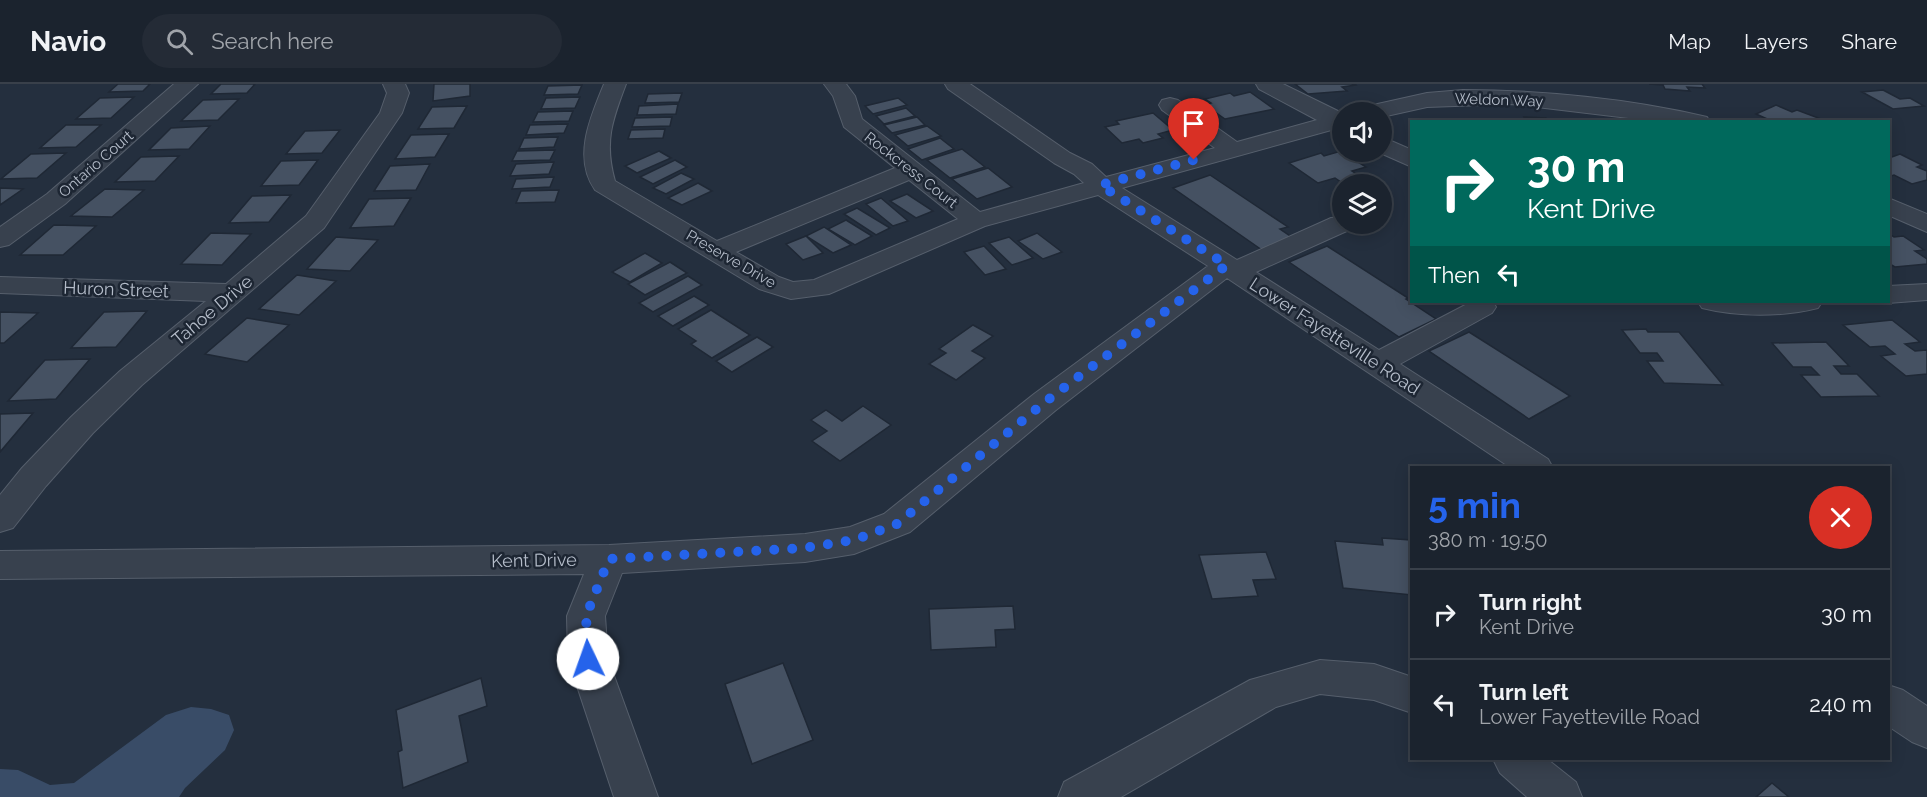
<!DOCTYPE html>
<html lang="en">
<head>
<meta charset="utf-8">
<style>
	body { margin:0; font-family:Raleway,sans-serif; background:#242b36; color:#f1f3f6; height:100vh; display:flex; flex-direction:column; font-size:22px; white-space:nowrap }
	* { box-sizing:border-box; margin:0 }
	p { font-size:20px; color:#a0a4aa }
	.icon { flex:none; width:33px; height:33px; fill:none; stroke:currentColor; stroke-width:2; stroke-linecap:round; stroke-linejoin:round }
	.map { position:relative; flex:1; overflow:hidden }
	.drawer { position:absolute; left:1410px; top:382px; width:480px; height:294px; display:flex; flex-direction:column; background:#1b232e; border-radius:0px; box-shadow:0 3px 15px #0003,0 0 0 2px #39404a }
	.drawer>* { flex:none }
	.top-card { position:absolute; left:1410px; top:36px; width:480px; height:183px; border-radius:0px; box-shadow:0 3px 15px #0003,0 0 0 2px #39404a; background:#00695c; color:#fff; overflow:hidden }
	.tools { position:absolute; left:1332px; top:18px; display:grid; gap:12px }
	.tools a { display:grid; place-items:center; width:60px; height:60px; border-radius:50%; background:#1b232e; box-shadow:0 3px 15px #0003,0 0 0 2px #39404a; font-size:30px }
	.pin { position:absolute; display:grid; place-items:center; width:51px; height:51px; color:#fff; margin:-62px -26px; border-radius:50% 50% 50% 0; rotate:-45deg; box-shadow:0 0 6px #0007 }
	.pin .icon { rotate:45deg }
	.me { position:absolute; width:66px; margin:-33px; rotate:357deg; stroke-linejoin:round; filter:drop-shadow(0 0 4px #0008) }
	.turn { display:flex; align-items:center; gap:21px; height:126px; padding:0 18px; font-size:27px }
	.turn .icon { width:78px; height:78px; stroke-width:2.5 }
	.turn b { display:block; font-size:42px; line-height:51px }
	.then { display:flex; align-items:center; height:57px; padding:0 18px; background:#0003; gap:12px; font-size:22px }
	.round { display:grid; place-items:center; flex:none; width:63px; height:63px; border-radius:32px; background:#242b36 }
	.headline { display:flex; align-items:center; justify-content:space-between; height:102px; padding:0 18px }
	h1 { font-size:36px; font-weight:700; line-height:45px; color:#2563eb }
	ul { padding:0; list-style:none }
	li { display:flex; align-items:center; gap:18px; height:90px; padding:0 18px; border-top:2px solid #39404a }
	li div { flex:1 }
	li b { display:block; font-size:22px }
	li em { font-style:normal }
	header { display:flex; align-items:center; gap:36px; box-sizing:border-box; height:84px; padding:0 30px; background:#1b232e; border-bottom:2px solid #39404a }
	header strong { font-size:28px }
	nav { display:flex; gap:33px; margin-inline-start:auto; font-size:21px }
	.search { width:420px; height:54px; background:#242b36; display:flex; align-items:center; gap:15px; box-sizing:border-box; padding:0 21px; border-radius:33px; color:#a0a4aa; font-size:22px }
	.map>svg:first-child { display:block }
	.water { fill:#394c67 }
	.building { fill:#455162; stroke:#1f2835; stroke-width:1.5 }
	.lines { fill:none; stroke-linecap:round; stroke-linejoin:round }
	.minor-casing { stroke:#565f6c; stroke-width:2 }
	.minor { fill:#38414e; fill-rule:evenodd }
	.route { stroke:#2563eb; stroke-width:10; stroke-dasharray:0 18 }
	.labels { text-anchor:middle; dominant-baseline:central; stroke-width:5; stroke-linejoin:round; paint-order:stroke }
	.far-street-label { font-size:15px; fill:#b4bcc9; stroke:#1d2633 }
	.street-label { font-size:18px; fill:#b4bcc9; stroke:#1d2633 }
</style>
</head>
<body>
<header>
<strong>Navio</strong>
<div class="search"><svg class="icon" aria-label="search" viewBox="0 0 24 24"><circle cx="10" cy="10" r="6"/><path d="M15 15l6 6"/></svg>Search here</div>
<nav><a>Map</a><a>Layers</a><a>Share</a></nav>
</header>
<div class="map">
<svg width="1927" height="713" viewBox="0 0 1927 713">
	<rect width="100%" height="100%" fill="#242f3e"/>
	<polygon class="water" points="191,623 211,625 229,631 234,646 225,666 185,704 179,713 0,713 0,685 18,686 50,701 74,699 166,631"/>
	<g class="building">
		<polygon points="118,0 150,0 143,7 109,8"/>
		<polygon points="221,0 255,0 247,9 211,10"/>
		<polygon points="434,0 470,0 470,12 433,17"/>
		<polygon points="1295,0 1355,0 1356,1 1342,3 1347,7 1308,10"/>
		<polygon points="1649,0 1702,0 1705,4 1687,3 1690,7 1665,5 1663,1"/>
		<polygon points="582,1 578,10 544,11 548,2"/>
		<polygon points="1883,6 1900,15 1910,14 1924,22 1893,25 1862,8"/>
		<polygon points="1250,8 1274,25 1225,35 1205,21 1211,19 1205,15 1230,9 1234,12"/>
		<polygon points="682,9 679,18 645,19 648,10"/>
		<polygon points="134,13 111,34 76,35 100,14"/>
		<polygon points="580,13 575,24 541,25 546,14"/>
		<polygon points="898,14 907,21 873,30 865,22"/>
		<polygon points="239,15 218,36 181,37 203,16"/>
		<polygon points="678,20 676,30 637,31 639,22"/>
		<polygon points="1776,21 1792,28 1797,26 1821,35 1818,38 1774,38 1756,30"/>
		<polygon points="467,22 454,44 418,45 432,23"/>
		<polygon points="906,24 915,32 884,40 876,32"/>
		<polygon points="573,27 569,37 533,38 538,28"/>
		<polygon points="1153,29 1173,46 1158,50 1163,54 1143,59 1139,55 1122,59 1105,43 1119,40 1116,37"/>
		<polygon points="672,33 670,42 632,43 635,34"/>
		<polygon points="917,33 925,41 892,49 884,41"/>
		<polygon points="1524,33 1546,34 1549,38 1507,38 1506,36 1526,37"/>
		<polygon points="568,40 564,49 526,51 530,41"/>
		<polygon points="66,41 101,41 76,63 40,64"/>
		<polygon points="210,42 189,65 149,66 171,44"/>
		<polygon points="927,42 941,52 908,62 895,51"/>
		<polygon points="665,45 663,54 628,55 631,46"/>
		<polygon points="340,46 322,69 286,70 305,47"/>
		<polygon points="449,50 435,73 395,75 411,51"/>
		<polygon points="558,53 554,63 519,65 524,54"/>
		<polygon points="940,54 954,65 922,76 908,65"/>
		<polygon points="962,65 985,83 950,94 927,76"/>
		<polygon points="555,66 550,76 512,77 517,67"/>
		<polygon points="659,67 671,74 637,89 625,82"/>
		<polygon points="1341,67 1366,83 1352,87 1360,92 1341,98 1335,94 1318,99 1289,79 1321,69 1324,72"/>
		<polygon points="66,69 37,94 1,95 31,70"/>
		<polygon points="1900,70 1922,81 1917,83 1927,87 1927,96 1912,100 1894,91 1888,93 1888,71 1892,73"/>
		<polygon points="179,72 155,97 115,98 141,73"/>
		<polygon points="318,76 299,101 261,102 281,77"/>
		<polygon points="675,76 687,83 653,100 640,93"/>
		<polygon points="554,78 549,90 510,92 516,80"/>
		<polygon points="430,80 416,106 374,107 390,82"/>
		<polygon points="988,84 1012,103 977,115 952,95"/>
		<polygon points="681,89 694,95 666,110 653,104"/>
		<polygon points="1210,91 1288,143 1280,145 1293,154 1262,166 1173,104"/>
		<polygon points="554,93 550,103 512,105 516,95"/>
		<polygon points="698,99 712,107 682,121 668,114"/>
		<polygon points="0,104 23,105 0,121"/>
		<polygon points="105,105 144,106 112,133 71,132"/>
		<polygon points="559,106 555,118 516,119 521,107"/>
		<polygon points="907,110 933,127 916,134 890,117"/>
		<polygon points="291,111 269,138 229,139 252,112"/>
		<polygon points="411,114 394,142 350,144 369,115"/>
		<polygon points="881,114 908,137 893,142 866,120"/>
		<polygon points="857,124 890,144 876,151 844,130"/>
		<polygon points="846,136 872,152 855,161 828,145"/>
		<polygon points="54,141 96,142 63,171 20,171"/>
		<polygon points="824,143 851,161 833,169 806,152"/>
		<polygon points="211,149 251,150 222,181 181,180"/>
		<polygon points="1037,149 1062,168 1043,175 1018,157"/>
		<polygon points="1888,149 1894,153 1903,152 1924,166 1915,167 1927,175 1927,180 1895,183 1888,179"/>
		<polygon points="806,152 823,169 803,176 786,160"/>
		<polygon points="336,153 378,156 350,187 307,185"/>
		<polygon points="1009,153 1033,174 1012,181 989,159"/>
		<polygon points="984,162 1006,185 985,191 964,168"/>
		<polygon points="1327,162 1408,214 1406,215 1436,235 1399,253 1289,178"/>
		<polygon points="645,169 662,179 630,198 612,188"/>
		<polygon points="670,178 687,189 645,211 628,200"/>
		<polygon points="297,191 336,197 299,231 259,225"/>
		<polygon points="688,192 702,201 653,228 639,219"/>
		<polygon points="694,212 709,221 673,242 658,232"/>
		<polygon points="711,226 750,251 712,274 691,260 696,257 678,245"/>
		<polygon points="147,227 116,263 71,264 104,228"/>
		<polygon points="0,228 38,229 4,259 0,259"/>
		<polygon points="247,234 289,241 247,278 205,270"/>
		<polygon points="1892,236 1920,258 1905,260 1915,267 1927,266 1927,290 1906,292 1881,272 1895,270 1885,262 1870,263 1843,241"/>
		<polygon points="973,241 993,252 972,267 985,274 956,296 929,280 946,269 939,265"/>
		<polygon points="1646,245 1648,248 1679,248 1723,301 1664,299 1647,277 1663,277 1657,269 1640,269 1622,246"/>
		<polygon points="1469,248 1570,312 1529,335 1429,267"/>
		<polygon points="757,253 773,263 732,288 716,277"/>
		<polygon points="1826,258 1849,282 1834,282 1841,290 1857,290 1879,312 1821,313 1801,291 1819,291 1811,283 1793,283 1772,259"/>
		<polygon points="90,275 56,315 8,317 45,276"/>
		<polygon points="863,322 891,341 840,377 812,357 827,347 811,336 826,326 842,337"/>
		<polygon points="33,329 0,368 0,330"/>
		<polygon points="1382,454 1411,456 1412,511 1343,504 1335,457 1383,461"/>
		<polygon points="1266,468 1276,495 1253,496 1258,512 1212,515 1199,471"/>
		<polygon points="1013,522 1015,545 995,546 996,563 931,566 929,525"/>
		<polygon points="783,579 813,656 752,680 725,600"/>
		<polygon points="481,594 487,622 459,632 468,678 403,704 398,668 402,666 396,626"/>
		<polygon points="1772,699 1789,713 1756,713"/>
	</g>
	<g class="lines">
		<g class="minor-casing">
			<g id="minor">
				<polygon points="174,0 198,0 65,120 9,161 0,163 0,143 47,110"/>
				<polygon points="383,0 405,0 409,9 402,29 324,144 142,301 93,349 46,402 13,444 0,448 0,411 22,384 71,333 120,287 206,217 0,209 0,193 226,200 306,132 380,29 387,9"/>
				<path d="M604,0H626C612,37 604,58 615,97L717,157L895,84L844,43L833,12L824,0H846L855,12L862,35L980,128L1084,99L1074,90L1054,79L948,5L945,0H970L1070,69L1092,80L1106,93L1215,64L1162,26L1159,21L1162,16L1170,14L1178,16L1237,58L1317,36L1259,5L1256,0H1283L1342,29V47L1335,45L1122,104L1237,176L1331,134L1342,133V140H1353L1349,146L1256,188L1379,266L1471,218H1493L1496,223L1492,229L1400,280L1548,375L1553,384H1511L1227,194L1056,326L910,448L854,470L805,478L622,489L605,532L608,575L658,713H614L568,575L567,532L584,490L0,495V467L609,461L805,450L850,443L884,430L1034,310L1208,182L1098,111L985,142L829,210L791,215L759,205L595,106C572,73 591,32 604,0ZM909,96L958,135L814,196L793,198L779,193L736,168Z"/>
				<path d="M1463,6C1540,6 1632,15 1707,33L1710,38H1662L1511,20L1427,23L1382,33V28H1361L1364,23L1427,9Z"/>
				<polygon points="1382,53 1412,66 1412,83 1378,68 1382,68"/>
				<polygon points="1888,114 1927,130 1927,148 1888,131"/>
				<polygon points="1927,200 1927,216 1888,219 1880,218 1888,218 1888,202"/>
				<path d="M1698,218H1822L1818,224C1782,233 1738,233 1702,224Z"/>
				<polygon points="1320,576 1374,580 1412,593 1412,629 1374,616 1320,610 1276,623 1121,713 1058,713 1064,698 1250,596"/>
				<polygon points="1888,601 1903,606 1927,622 1927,664 1912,658 1888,642"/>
				<polygon points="1493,675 1547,675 1576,698 1582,713 1527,713 1500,689"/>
			</g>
		</g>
		<use href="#minor" class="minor"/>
	</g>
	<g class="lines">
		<polyline class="route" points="588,575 586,532 609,475 804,464 854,456 897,440 1045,318 1227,181 1100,101 1194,76"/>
	</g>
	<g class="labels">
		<g class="far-street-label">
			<text transform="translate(1499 16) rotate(2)">Weldon Way</text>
			<text transform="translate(96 80) rotate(-41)">Ontario Court</text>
			<text transform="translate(911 86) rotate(38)">Rockcress Court</text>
			<text transform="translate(731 175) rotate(30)">Preserve Drive</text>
		</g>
		<g class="street-label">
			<text transform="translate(116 205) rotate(2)">Huron Street</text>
			<text transform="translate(212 226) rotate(-40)">Tahoe Drive</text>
			<text transform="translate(1335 252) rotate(33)">Lower Fayetteville Road</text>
			<text transform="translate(534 476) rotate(-1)">Kent Drive</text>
		</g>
	</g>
</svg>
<div class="tools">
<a><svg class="icon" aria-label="sound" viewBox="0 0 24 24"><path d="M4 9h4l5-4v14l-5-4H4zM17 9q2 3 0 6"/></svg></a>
<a><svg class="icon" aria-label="layers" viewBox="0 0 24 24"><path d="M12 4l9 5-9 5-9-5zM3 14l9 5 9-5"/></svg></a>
</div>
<div class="pin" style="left:1194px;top:76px;background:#d93025"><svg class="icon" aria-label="arrive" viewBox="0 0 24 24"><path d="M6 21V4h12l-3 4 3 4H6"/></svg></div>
<svg class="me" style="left:588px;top:575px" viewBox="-20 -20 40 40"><circle r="19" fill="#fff"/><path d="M0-13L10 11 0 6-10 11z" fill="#2563eb"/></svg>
<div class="top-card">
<div class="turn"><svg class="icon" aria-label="right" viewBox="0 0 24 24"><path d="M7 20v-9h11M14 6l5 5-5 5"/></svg><div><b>30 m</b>Kent Drive</div></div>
<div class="then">Then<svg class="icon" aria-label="left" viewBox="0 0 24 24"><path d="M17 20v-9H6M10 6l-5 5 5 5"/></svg></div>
</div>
<section class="drawer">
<div class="headline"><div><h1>5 min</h1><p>380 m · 19:50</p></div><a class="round" style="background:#d93025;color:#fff"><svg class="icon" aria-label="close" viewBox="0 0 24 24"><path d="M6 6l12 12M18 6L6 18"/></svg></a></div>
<ul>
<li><svg class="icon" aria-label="right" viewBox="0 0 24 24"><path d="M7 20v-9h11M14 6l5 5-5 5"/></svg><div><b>Turn right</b><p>Kent Drive</p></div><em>30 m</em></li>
<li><svg class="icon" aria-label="left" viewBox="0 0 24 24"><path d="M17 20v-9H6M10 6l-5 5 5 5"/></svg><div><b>Turn left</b><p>Lower Fayetteville Road</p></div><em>240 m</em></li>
</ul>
</section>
</div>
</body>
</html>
